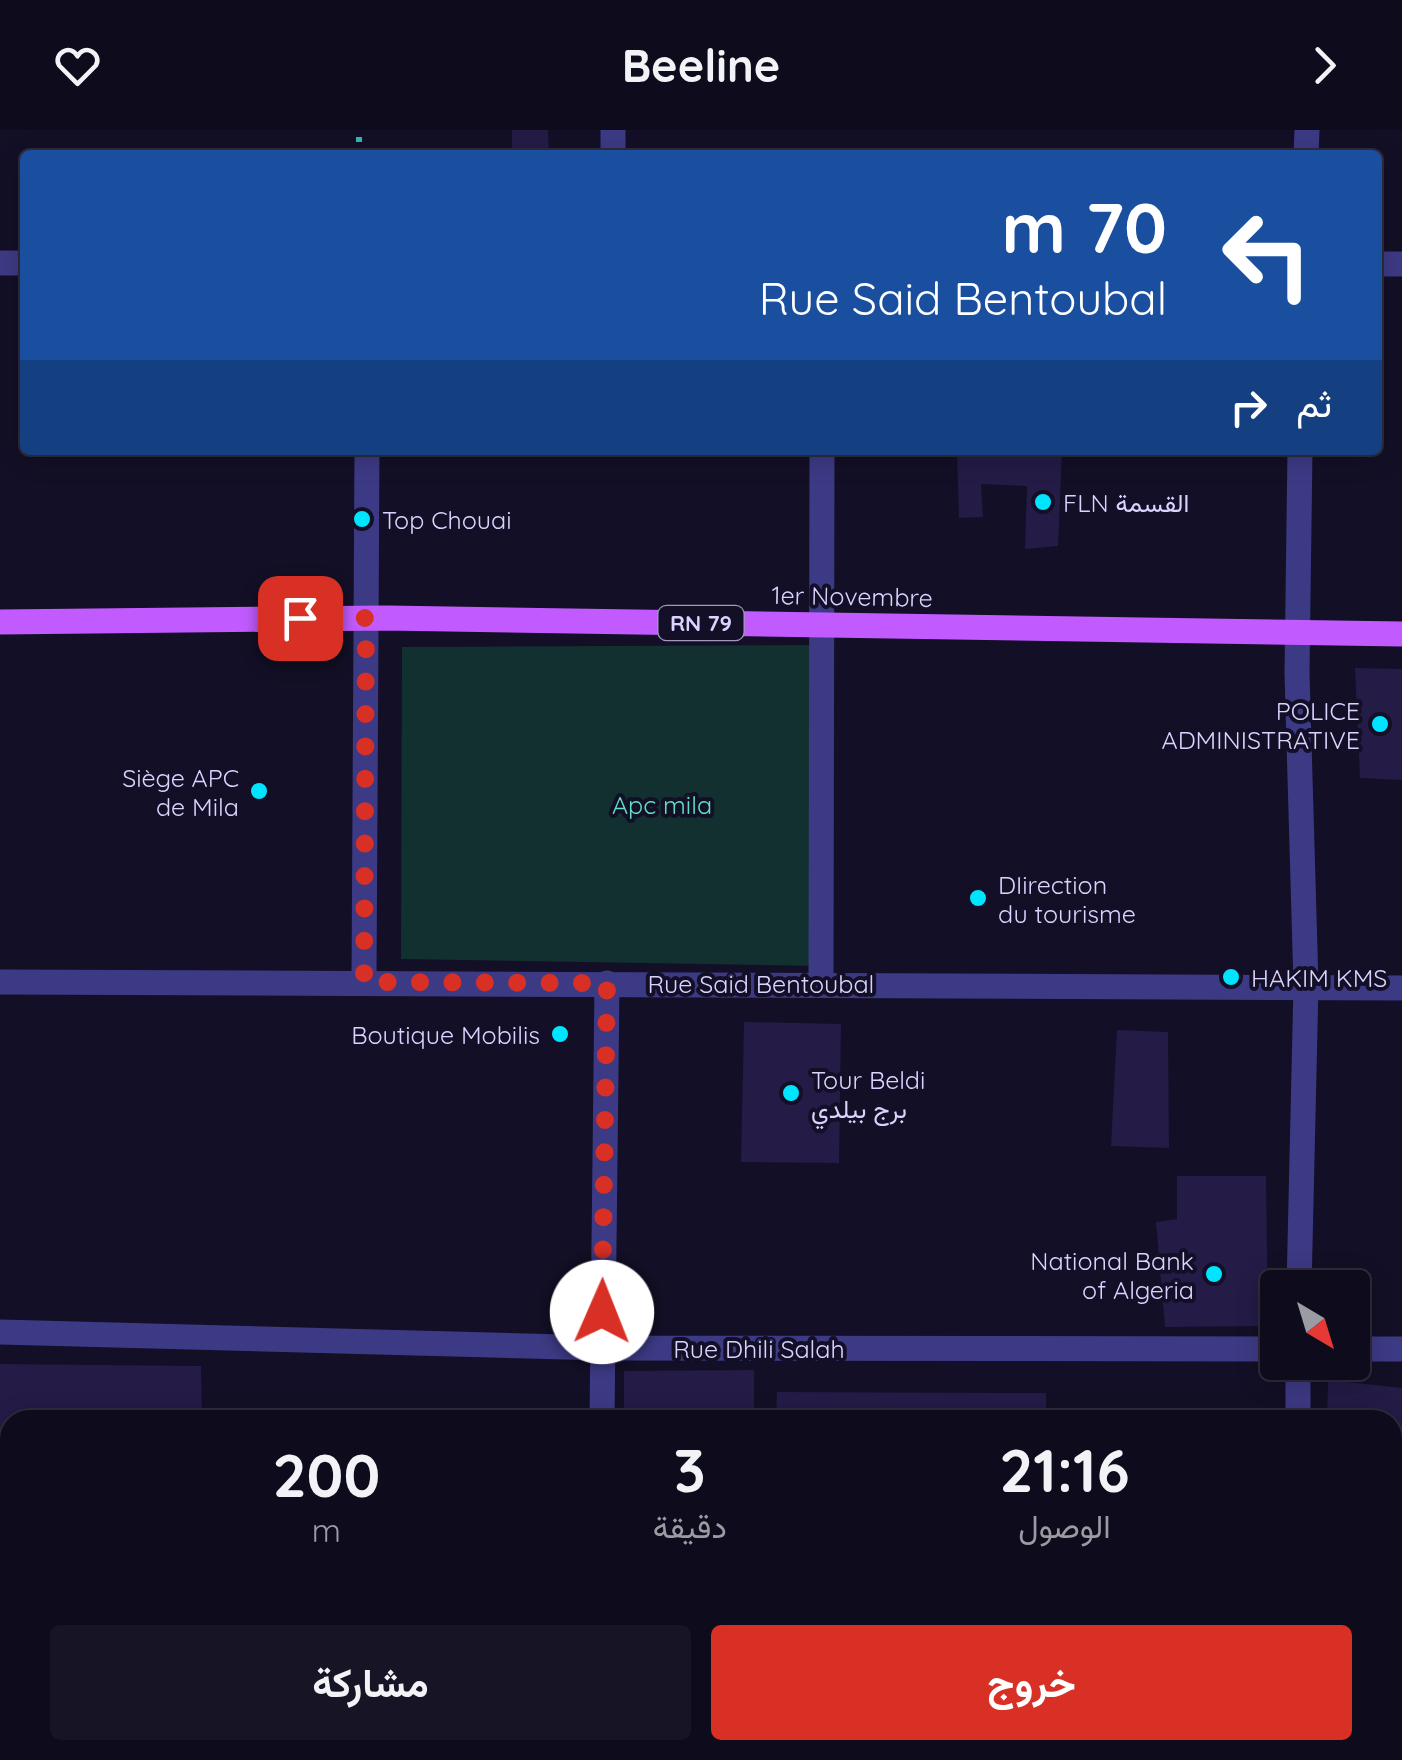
<!DOCTYPE html>
<html lang="ar">
<head>
<meta charset="utf-8">
<style>
	body { margin:0; font-family:Quicksand,Vazirmatn,sans-serif; background:#171425; color:#f1f3f6; direction:rtl; height:100vh; display:flex; flex-direction:column; font-size:38px; white-space:nowrap }
	* { box-sizing:border-box; margin:0 }
	p { font-size:32px; color:#9b9ba3 }
	.icon { flex:none; width:55px; height:55px; fill:none; stroke:currentColor; stroke-width:2; stroke-linecap:round; stroke-linejoin:round }
	.map { position:relative; flex:1; overflow:hidden; direction:ltr }
	.drawer { position:absolute; left:0px; top:1280px; width:1402px; height:350px; display:flex; flex-direction:column; background:#0e0b1c; border-radius:30px 30px 0 0; box-shadow:0 5px 25px #0003,0 0 0 2px #2e2b3b; direction:rtl }
	.drawer>* { flex:none }
	.banner { position:absolute; left:20px; top:20px; width:1362px; height:305px; border-radius:10px; box-shadow:0 5px 25px #0003,0 0 0 2px #2e2b3b; direction:rtl; background:#1a4fa0; color:#fff; overflow:hidden }
	.needle { width:65px; rotate:142deg }
	.tools { position:absolute; left:1260px; top:1140px; display:grid; gap:20px }
	.tools a { display:grid; place-items:center; width:110px; height:110px; border-radius:10px; background:#0e0b1c; box-shadow:0 5px 25px #0003,0 0 0 2px #2e2b3b; font-size:50px }
	.pin { position:absolute; display:grid; place-items:center; width:85px; height:85px; color:#fff; margin:-42px; border-radius:20px; box-shadow:0 5px 15px #0006 }
	.me { position:absolute; width:110px; margin:-55px; rotate:1deg; stroke-linejoin:round; filter:drop-shadow(0 0 8px #0008) }
	.turn { display:flex; align-items:center; gap:35px; height:210px; padding:0 50px; font-size:45px }
	.turn .icon { width:130px; height:130px; stroke-width:2.5 }
	.turn b { display:block; font-size:70px; line-height:85px }
	.then { display:flex; align-items:center; height:95px; padding:0 50px; background:#0003; gap:20px; font-size:38px }
	.eta { display:flex; justify-content:space-evenly; align-items:center; height:170px; text-align:center }
	.eta b { font-size:60px; font-weight:700; line-height:70px }
	.button { display:flex; gap:20px; margin-top:auto; padding:20px 50px }
	.button a { flex:1; height:115px; border-radius:10px; background:#d93025; color:#fff; font-size:40px; font-weight:700; line-height:115px; text-align:center }
	.button a+a { background:#171425; color:#f1f3f6 }
	header { display:flex; justify-content:space-between; align-items:center; height:130px; padding:0 50px; background:#0e0b1c; font-size:45px; font-weight:700 }
	.map>svg:first-child { display:block }
	.green { fill:#12302f }
	.building { fill:#241b47 }
	.lines { fill:none; stroke-linecap:round; stroke-linejoin:round }
	.path { stroke:#2fb8b0; stroke-width:6; stroke-dasharray:5 8; stroke-linecap:butt }
	.street { stroke:#3d3a85; stroke-width:25 }
	.primary { stroke:#c25bff; stroke-width:25 }
	.route { stroke:#d93025; stroke-width:18; stroke-dasharray:0 32.4 }
	.poi-dot { fill:#00e5ff; stroke:#130f26; stroke-width:4 }
	.labels { text-anchor:middle; dominant-baseline:central; stroke-width:8; stroke-linejoin:round; paint-order:stroke }
	.shield { fill:#130f26; stroke:#9e99be; stroke-width:2.5 }
	.shield-label { font-size:22px; font-weight:bold; fill:#d9d4ff }
	.poi-label { font-size:25px; fill:#d9d4ff; stroke:#130f26; text-anchor:start }
	.street-label { font-size:25px; fill:#d9d4ff; stroke:#130f26 }
	.park-label { font-size:25px; fill:#5fe0c0; stroke:#130f26 }
</style>
</head>
<body>
<header><svg class="icon" aria-label="forward" viewBox="0 0 24 24"><path d="M9 5l7 7-7 7"/></svg>Beeline<svg class="icon" aria-label="heart" viewBox="0 0 24 24"><path d="M12 20l-8-8c-3-5 5-10 8-4 3-6 11-1 8 4z"/></svg></header>
<div class="map">
<svg width="1402" height="1630" viewBox="0 0 1402 1630">
	<rect width="100%" height="100%" fill="#130f26"/>
	<polygon class="green" points="822,515 820,836 401,829 402,517"/>
	<g class="building">
		<polygon points="512,0 548,0 549,25 512,25"/>
		<polygon points="1062,322 1058,416 1025,419 1027,356 981,354 983,387 959,388 957,323"/>
		<polygon points="1355,538 1402,539 1402,650 1360,648"/>
		<polygon points="744,892 841,894 839,1033 741,1032"/>
		<polygon points="1117,900 1168,902 1169,1018 1111,1016"/>
		<polygon points="1177,1046 1266,1046 1268,1196 1165,1197 1156,1092 1177,1089"/>
		<polygon points="0,1234 201,1236 202,1290 10,1290 10,1389 0,1389"/>
		<polygon points="754,1240 754,1290 624,1290 624,1241"/>
		<polygon points="1328,1250 1402,1258 1402,1430 1392,1429 1392,1290 1327,1290"/>
		<polygon points="777,1262 1046,1263 1046,1290 776,1290"/>
		<polygon points="1392,1434 1402,1435 1402,1497 1392,1497"/>
		<polygon points="202,1620 245,1620 245,1630 201,1630"/>
		<polygon points="257,1620 327,1620 326,1630 257,1630"/>
	</g>
	<g class="lines">
		<polyline class="path" points="359,25 359,0"/>
		<g class="street">
			<polyline points="613,0 613,25"/>
			<polyline points="1306,25 1307,0"/>
			<polyline points="0,133 25,133"/>
			<polyline points="1378,134 1402,134"/>
			<polyline points="0,852 1402,858"/>
			<polyline points="364,852 367,320"/>
			<polyline points="821,852 822,320"/>
			<polyline points="1299,1158 1306,855 1297,543 1300,320"/>
			<polyline points="0,1202 602,1218 1278,1219"/>
			<polyline points="1352,1219 1402,1219"/>
			<polyline points="1298,1232 1298,1290"/>
			<polyline points="602,1290 607,853"/>
			<polyline points="0,1542 10,1542"/>
			<polyline points="1392,1564 1402,1564"/>
			<polyline points="603,1620 603,1630"/>
			<polyline points="1299,1630 1299,1620"/>
		</g>
		<polyline class="primary" points="0,492 387,488 1402,504"/>
	</g>
	<g class="lines">
		<polyline class="route" points="300,488 366,488 364,852 607,853 602,1182"/>
	</g>
	<g class="poi-dot">
		<circle cx="1043" cy="372" r="10"/>
		<circle cx="362" cy="389" r="10"/>
		<circle cx="1380" cy="594" r="10"/>
		<circle cx="259" cy="661" r="10"/>
		<circle cx="978" cy="768" r="10"/>
		<circle cx="1231" cy="847" r="10"/>
		<circle cx="560" cy="904" r="10"/>
		<circle cx="791" cy="963" r="10"/>
		<circle cx="1214" cy="1144" r="10"/>
	</g>
	<g class="labels">
		<rect class="shield" x="658.5" y="476" width="85" height="34" rx="8"/>
		<g class="shield-label">
			<text x="701" y="493">RN 79</text>
		</g>
		<g class="poi-label">
			<text x="1063" y="372">FLN القسمة</text>
			<text x="382" y="389">Top Chouai</text>
			<text x="1360" y="580" text-anchor="end">POLICE<tspan x="1360" dy="29">ADMINISTRATIVE</tspan></text>
			<text x="239" y="647" text-anchor="end">Siège APC<tspan x="239" dy="29">de Mila</tspan></text>
			<text x="998" y="754">DIirection<tspan x="998" dy="29">du tourisme</tspan></text>
			<text x="1251" y="847">HAKIM KMS</text>
			<text x="540" y="904" text-anchor="end">Boutique Mobilis</text>
			<text x="811" y="949">Tour Beldi<tspan x="811" dy="29">برج بيلدي</tspan></text>
			<text x="1194" y="1130" text-anchor="end">National Bank<tspan x="1194" dy="29">of Algeria</tspan></text>
		</g>
		<g class="street-label">
			<text transform="translate(852 466) rotate(1)">1er Novembre</text>
			<text x="761" y="853">Rue Said Bentoubal</text>
			<text x="759" y="1218">Rue Dhili Salah</text>
		</g>
		<g class="park-label">
			<text x="662" y="674">Apc mila</text>
		</g>
	</g>
</svg>
<div class="tools">
<a><svg class="needle" viewBox="-14 -14 28 28"><path d="M0-13l5 13h-10z" fill="#e53935"/><path d="M0 13l5-13h-10z" fill="#9b9ba3"/></svg></a>
</div>
<div class="pin" style="left:300px;top:488px;background:#d93025"><svg class="icon" aria-label="arrive" viewBox="0 0 24 24"><path d="M6 21V4h12l-3 4 3 4H6"/></svg></div>
<svg class="me" style="left:602px;top:1182px" viewBox="-20 -20 40 40"><circle r="19" fill="#fff"/><path d="M0-13L10 11 0 6-10 11z" fill="#d93025"/></svg>
<div class="banner">
<div class="turn"><svg class="icon" aria-label="left" viewBox="0 0 24 24"><path d="M17 20v-9H6M10 6l-5 5 5 5"/></svg><div><b>70 m</b>Rue Said Bentoubal</div></div>
<div class="then">ثم<svg class="icon" aria-label="right" viewBox="0 0 24 24"><path d="M7 20v-9h11M14 6l5 5-5 5"/></svg></div>
</div>
<section class="drawer">
<div class="eta">
<div><b>21:16</b><p>الوصول</p></div>
<div><b>3</b><p>دقيقة</p></div>
<div><b>200</b><p>m</p></div>
</div>
<div class="button"><a>خروج</a><a>مشاركة</a></div>
</section>
</div>
</body>
</html>
